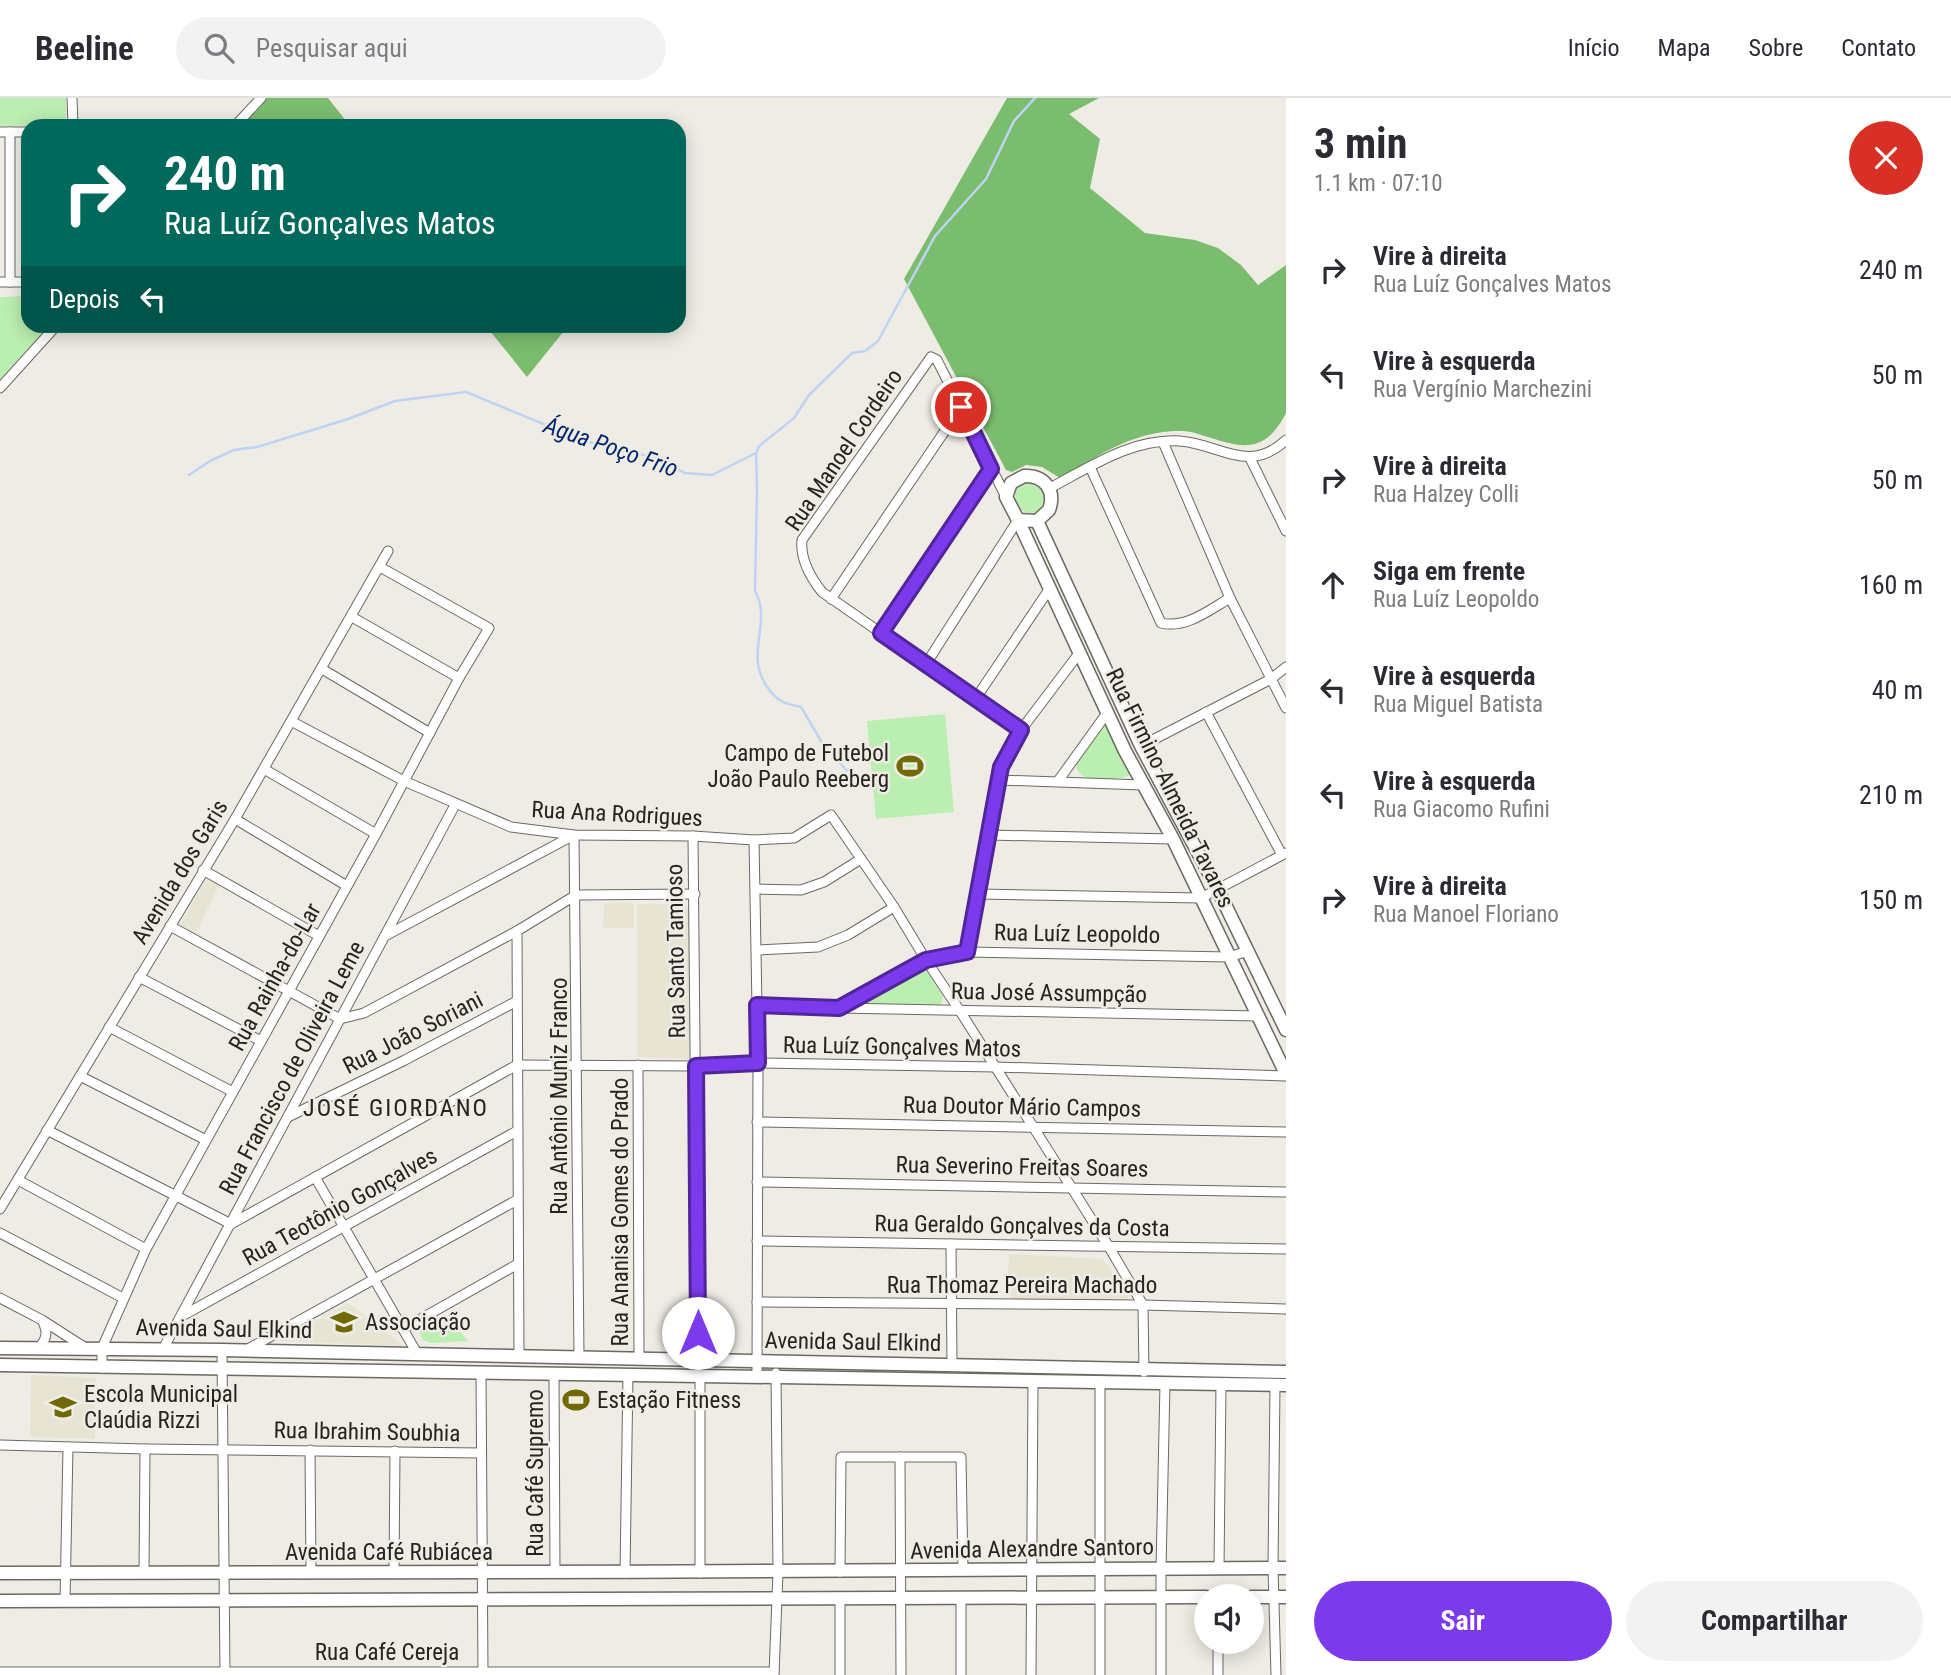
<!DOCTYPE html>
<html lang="pt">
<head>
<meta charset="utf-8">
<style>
	body { margin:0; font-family:"Roboto Condensed",sans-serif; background:#f2f2f3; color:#2b2b33; height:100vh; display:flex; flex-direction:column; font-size:26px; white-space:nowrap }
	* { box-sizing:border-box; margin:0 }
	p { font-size:23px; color:#7c7c81 }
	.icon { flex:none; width:38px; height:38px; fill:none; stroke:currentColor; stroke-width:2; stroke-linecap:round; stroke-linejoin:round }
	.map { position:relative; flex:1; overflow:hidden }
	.details { display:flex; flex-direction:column; background:#fff; width:665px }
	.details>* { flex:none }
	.guide { position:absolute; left:21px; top:21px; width:665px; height:214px; border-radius:21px; box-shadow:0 4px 18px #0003; background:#00695c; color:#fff; overflow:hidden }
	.buttons { position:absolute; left:1194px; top:1486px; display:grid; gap:14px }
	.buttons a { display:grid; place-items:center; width:70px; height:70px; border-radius:50%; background:#fff; box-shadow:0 4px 18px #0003; font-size:35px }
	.pin { position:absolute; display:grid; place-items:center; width:60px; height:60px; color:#fff; margin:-30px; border:4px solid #fff; border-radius:50%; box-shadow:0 2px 7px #0007 }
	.me { position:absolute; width:77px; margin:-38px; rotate:0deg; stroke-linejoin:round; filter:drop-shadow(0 0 5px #0008) }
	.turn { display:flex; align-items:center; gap:24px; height:147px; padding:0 28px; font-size:32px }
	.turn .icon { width:91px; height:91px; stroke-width:2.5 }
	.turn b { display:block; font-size:49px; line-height:60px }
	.then { display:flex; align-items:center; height:66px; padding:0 28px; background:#0003; gap:14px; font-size:26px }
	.round { display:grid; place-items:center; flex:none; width:74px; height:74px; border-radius:37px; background:#f2f2f3 }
	.head { display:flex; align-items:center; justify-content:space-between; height:119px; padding:0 28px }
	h1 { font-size:42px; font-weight:700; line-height:52px }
	.primary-button { display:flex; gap:14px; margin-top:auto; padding:14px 28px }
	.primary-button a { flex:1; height:80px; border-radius:42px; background:#7c3aed; color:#fff; font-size:28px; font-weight:700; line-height:80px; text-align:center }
	.primary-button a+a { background:#f2f2f3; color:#2b2b33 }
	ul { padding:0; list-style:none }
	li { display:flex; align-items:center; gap:21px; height:105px; padding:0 28px }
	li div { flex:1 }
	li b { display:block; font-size:26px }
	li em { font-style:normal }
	header { display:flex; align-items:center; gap:42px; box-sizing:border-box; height:98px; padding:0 35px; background:#fff; border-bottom:2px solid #e1e1e2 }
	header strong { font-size:33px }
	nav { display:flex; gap:38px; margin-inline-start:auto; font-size:24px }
	.search { width:490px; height:63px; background:#f2f2f3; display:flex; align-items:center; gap:18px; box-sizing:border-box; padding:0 24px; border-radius:38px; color:#7c7c81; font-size:26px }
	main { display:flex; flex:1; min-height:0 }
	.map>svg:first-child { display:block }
	.built { fill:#e8e4d4 }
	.green { fill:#bbeeb1 }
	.forest { fill:#7bbd6f }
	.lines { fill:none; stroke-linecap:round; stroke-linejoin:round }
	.stream { stroke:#bfd3f4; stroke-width:2.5 }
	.street-casing { stroke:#6b6962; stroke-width:11 }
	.secondary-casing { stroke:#6b6962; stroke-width:15 }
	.street { stroke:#fff; stroke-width:9 }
	.secondary { stroke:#fff; stroke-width:12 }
	.route-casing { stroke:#51269a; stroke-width:18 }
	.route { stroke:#7c3aed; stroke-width:12 }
	.labels { text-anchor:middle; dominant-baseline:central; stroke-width:5; stroke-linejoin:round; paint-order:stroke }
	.street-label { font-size:23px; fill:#252421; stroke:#efece5 }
	.poi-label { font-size:23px; fill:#252421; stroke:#efece5; text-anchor:start }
	.water-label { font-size:24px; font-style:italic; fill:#01286d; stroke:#efece5 }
	.neighbourhood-label { font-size:24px; letter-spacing:2px; fill:#252421; stroke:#efece5 }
</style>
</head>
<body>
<header>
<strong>Beeline</strong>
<div class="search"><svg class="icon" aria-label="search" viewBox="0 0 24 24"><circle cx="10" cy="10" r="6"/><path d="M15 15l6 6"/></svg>Pesquisar aqui</div>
<nav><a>Início</a><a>Mapa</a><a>Sobre</a><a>Contato</a></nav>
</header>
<main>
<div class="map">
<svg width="1286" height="1577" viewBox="0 0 1286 1577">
	<rect width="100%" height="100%" fill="#efece5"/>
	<g class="built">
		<polygon points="207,779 220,785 196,835 180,827"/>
		<polygon points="604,805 634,805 634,830 603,830"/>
		<polygon points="637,806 682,806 692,811 693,961 637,959"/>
		<polygon points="1009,1156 1103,1161 1127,1195 1128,1200 1125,1204 1011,1202 1012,1179 1008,1176"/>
		<polygon points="348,1205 404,1248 279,1243"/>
		<polygon points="31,1277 96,1280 95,1341 30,1339"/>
	</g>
	<g class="green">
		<polygon points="0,0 66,0 66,21 59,27 0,28"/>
		<polygon points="28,198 28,228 49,228 0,282 0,199"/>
		<circle cx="1031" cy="399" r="16"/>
		<polygon points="945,616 954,714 876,721 867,623"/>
		<path d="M1102,628H1107L1131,675L1128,678C1112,683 1076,688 1076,664Z"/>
		<polygon points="921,871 928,875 943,898 942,904 937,909 863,907 862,903 864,900"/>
		<polygon points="451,1224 468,1243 431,1245 423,1242 418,1230"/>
	</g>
	<g class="forest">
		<polygon points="267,0 328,0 350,28 241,28"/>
		<path d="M1007,0H1099L1069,16L1100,41L1090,90L1145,135L1195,142L1218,150L1241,167L1258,187L1286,167V315C1262,362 1235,347 1195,335C1186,332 1172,333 1163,334C1124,339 1093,361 1060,380L1042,369L1026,367L1012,374L1006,372L904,181Z"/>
		<polygon points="486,228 568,228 527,279"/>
	</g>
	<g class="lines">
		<g class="stream">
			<path d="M756,355L757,390L755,493C773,525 743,557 768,590C777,603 785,606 801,609L824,648L853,679"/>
			<polyline points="189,377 210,363 234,352 257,349 348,321 395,303 466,294 580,341 612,351 649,358 685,375 712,377 756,355 759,348 794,320 809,297 852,255 865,253 878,243 935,138 986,81 1014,23 1035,0"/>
		</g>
		<g class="street-casing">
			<g id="street">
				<polyline points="72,0 73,28"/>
				<polyline points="235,28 261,0"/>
				<polyline points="0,34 28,34"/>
				<polyline points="0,184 28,184"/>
				<polyline points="10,184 10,34"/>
				<polyline points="0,290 56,228"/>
				<polyline points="1163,344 1230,500 1286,610"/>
				<polyline points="1250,360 1286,433"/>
				<path d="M1090,369L1161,525C1186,531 1209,512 1230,500"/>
				<path d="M1050,390C1090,369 1132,340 1180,343C1220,346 1249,377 1286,342"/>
				<path d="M1006,399L937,262L931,259L802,442C800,461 811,480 822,494L1021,632"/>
				<polyline points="831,501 961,309"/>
				<polyline points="352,519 459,580"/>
				<polyline points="881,535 991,371"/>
				<polyline points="926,566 1018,422"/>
				<polyline points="322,571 430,635"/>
				<polyline points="976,600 1050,490"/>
				<polyline points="1206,614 1282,757"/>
				<polyline points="291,623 404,683 511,729 574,737 693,738 754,742 794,740 831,717 894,809 926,862 960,913 1109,1149 1143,1207 1144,1274"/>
				<polyline points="1141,648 1271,581 1286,569"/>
				<polyline points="264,671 376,736"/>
				<polyline points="999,682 1143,687"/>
				<polyline points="1058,683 1107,615"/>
				<polyline points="235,721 347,788"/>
				<polyline points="989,737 1173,741"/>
				<polyline points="693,738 698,1261"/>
				<polyline points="754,742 758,965 757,1278"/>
				<polyline points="203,772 319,838"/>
				<polyline points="756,791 801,792 824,784 861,761"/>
				<polyline points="979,796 1201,800 1286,755"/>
				<polyline points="170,828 340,921 364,915 517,833 576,797 695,796"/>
				<polyline points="517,833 519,1259"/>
				<polyline points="385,838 574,737 579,1259"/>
				<polyline points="757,852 818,849 848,837 894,809"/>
				<polyline points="967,854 1003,664 1021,632 1080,554"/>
				<polyline points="139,879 261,943"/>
				<polyline points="757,907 839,910 926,862 967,854 1229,859 1248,853"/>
				<polyline points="840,910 1258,918"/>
				<polyline points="109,929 233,994"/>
				<polyline points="638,967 639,1260"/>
				<polyline points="80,978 206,1042"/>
				<polyline points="288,1019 405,962 517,903"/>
				<polyline points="757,1024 1286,1034"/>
				<polyline points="47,1032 231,1126 517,967 697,968 758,965 996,969 1286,978"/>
				<polyline points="315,1079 418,1257"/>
				<polyline points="18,1082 146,1151"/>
				<polyline points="757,1084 1286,1094"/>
				<polyline points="0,1111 235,721 388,453"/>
				<polyline points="0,1135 123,1200"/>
				<polyline points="757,1143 1286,1151"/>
				<polyline points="951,1146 952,1267"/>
				<polyline points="0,1200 42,1222 84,1249"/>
				<polyline points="757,1204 1143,1207 1286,1211"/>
				<polyline points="182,1218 517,1033"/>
				<polyline points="403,1231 516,1167"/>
				<path d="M38,1250C47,1242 48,1234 43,1224"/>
				<polyline points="163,1251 455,707"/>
				<polyline points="248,1251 517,1102"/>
				<polyline points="222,1252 225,1577"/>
				<polyline points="102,1270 102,1250 146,1151 376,736 459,580 489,530 380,469"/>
				<polyline points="481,1274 483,1576"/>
				<polyline points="554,1275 555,1475"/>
				<polyline points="1275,1287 1273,1470 1276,1577"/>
				<polyline points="0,1347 145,1351 481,1355"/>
				<polyline points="310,1352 311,1473"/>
				<polyline points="900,1359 901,1577"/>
				<polyline points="1219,1470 1221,1286"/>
				<polyline points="394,1474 395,1353"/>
				<polyline points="840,1474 841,1359 961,1359 963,1473"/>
				<polyline points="144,1475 145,1351"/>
				<polyline points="625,1475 628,1276"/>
				<polyline points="700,1475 700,1277"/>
				<polyline points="961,1501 961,1577"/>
				<polyline points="840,1502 840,1577"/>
				<polyline points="65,1503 68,1349"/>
				<polyline points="0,1574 774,1574"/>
				<polyline points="774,1577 778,1474 776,1275"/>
				<polyline points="1031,1577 1033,1283"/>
				<polyline points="1100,1577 1100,1284"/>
				<polyline points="1161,1577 1161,1471 1165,1285"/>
				<polyline points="1218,1577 1218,1544"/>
			</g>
		</g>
		<g class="secondary-casing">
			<g id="secondary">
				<path d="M1024,378C1045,377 1056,393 1049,412L1037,423L1018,422L1006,399L1011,385Z"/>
				<polyline points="1018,422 1125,653 1173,741 1286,976"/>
				<polyline points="1037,423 1141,648 1217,790 1286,932"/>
				<polyline points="0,1250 222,1252 1286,1274"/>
				<polyline points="0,1267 1286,1287"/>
				<path d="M0,1475C429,1475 857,1473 1286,1470"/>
				<polyline points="1251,1499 1286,1499"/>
				<polyline points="0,1503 1206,1499"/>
			</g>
		</g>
		<use href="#street" class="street"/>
		<use href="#secondary" class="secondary"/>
	</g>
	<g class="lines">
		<g class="route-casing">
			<polyline id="route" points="698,1235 696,968 758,965 757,907 839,910 926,862 967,854 1001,669 1021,632 881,535 991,371 961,309"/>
		</g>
		<use href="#route" class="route"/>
	</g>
	<defs>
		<g id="stadium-bare" transform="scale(2.1)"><path d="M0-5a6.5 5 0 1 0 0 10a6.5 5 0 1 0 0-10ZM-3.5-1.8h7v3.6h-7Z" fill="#716a04" stroke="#efece5" stroke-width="2.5" paint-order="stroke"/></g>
		<g id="school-bare" transform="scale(2.1)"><path d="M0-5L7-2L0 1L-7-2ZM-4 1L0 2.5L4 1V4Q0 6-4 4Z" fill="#716a04" stroke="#efece5" stroke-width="2.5" paint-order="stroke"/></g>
	</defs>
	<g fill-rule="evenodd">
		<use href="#stadium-bare" x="910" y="668"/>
		<use href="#school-bare" x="344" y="1224"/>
		<use href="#stadium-bare" x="576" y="1302"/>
		<use href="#school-bare" x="63" y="1309"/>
	</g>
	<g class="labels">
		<g class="street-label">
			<text transform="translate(844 352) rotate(-56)">Rua Manoel Cordeiro</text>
			<text transform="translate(1170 690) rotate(64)">Rua Firmino Almeida Tavares</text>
			<text transform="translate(617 716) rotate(3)">Rua Ana Rodrigues</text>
			<text transform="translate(180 774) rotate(-59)">Avenida dos Garis</text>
			<text transform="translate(1077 836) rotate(1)">Rua Luíz Leopoldo</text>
			<text transform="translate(676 853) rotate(-91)">Rua Santo Tamioso</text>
			<text transform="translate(275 879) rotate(-61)">Rua Rainha-do-Lar</text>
			<text transform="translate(1049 895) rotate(1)">Rua José Assumpção</text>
			<text transform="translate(413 935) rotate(-27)">Rua João Soriani</text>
			<text transform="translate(902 949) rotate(1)">Rua Luíz Gonçalves Matos</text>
			<text transform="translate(292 970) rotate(-62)">Rua Francisco de Oliveira Leme</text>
			<text transform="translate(559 998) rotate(-90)">Rua Antônio Muniz Franco</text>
			<text transform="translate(1022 1009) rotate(1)">Rua Doutor Mário Campos</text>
			<text transform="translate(1022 1069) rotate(1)">Rua Severino Freitas Soares</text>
			<text transform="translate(340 1109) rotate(-29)">Rua Teotônio Gonçalves</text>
			<text transform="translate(620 1114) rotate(-90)">Rua Ananisa Gomes do Prado</text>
			<text transform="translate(1022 1128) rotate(1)">Rua Geraldo Gonçalves da Costa</text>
			<text x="1022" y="1187">Rua Thomaz Pereira Machado</text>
			<text transform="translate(224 1231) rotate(1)">Avenida Saul Elkind</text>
			<text transform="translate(853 1244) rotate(1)">Avenida Saul Elkind</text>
			<text transform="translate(367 1334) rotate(1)">Rua Ibrahim Soubhia</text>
			<text transform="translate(535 1375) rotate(-90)">Rua Café Supremo</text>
			<text transform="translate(1032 1451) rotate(-1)">Avenida Alexandre Santoro</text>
			<text x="389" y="1454">Avenida Café Rubiácea</text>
			<text x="387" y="1554">Rua Café Cereja</text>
		</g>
		<g class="poi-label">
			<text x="889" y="655" text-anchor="end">Campo de Futebol<tspan x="889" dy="26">João Paulo Reeberg</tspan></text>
			<text x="365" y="1224">Associação</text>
			<text x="84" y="1296">Escola Municipal<tspan x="84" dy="26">Claúdia Rizzi</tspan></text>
			<text x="597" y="1302">Estação Fitness</text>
		</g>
		<g class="water-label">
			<text transform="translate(611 349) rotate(19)">Água Poço Frio</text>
		</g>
		<g class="neighbourhood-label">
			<text x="396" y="1010">JOSÉ GIORDANO</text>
		</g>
	</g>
</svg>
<div class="buttons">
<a><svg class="icon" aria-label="sound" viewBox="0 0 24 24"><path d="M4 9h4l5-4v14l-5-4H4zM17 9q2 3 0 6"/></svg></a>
</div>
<div class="pin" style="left:961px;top:309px;background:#d93025"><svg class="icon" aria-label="arrive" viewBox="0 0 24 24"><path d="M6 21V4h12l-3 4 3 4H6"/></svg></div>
<svg class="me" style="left:698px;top:1235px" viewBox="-20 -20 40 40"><circle r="19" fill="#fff"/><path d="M0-13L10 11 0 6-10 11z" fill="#7c3aed"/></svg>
<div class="guide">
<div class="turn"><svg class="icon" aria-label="right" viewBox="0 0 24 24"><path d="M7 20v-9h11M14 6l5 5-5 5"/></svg><div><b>240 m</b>Rua Luíz Gonçalves Matos</div></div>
<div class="then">Depois<svg class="icon" aria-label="left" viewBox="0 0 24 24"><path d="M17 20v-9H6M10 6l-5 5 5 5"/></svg></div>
</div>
</div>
<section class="details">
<div class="head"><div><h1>3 min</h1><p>1.1 km · 07:10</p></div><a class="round" style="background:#d93025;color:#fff"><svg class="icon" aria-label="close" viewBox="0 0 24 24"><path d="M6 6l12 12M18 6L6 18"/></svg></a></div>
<ul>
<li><svg class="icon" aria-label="right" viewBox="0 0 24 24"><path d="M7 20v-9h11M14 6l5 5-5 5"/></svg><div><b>Vire à direita</b><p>Rua Luíz Gonçalves Matos</p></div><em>240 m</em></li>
<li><svg class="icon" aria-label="left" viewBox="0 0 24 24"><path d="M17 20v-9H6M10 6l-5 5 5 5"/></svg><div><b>Vire à esquerda</b><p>Rua Vergínio Marchezini</p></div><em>50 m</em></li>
<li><svg class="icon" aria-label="right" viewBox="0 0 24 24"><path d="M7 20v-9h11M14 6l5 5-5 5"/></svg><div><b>Vire à direita</b><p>Rua Halzey Colli</p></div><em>50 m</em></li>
<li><svg class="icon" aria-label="ahead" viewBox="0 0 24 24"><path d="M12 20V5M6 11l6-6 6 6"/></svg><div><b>Siga em frente</b><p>Rua Luíz Leopoldo</p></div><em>160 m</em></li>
<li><svg class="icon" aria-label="left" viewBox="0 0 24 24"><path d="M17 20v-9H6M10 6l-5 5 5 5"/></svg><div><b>Vire à esquerda</b><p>Rua Miguel Batista</p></div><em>40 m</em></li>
<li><svg class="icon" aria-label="left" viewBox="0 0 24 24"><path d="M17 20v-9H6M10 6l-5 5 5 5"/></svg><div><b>Vire à esquerda</b><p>Rua Giacomo Rufini</p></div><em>210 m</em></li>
<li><svg class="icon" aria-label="right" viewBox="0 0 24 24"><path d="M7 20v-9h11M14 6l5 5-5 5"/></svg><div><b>Vire à direita</b><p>Rua Manoel Floriano</p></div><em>150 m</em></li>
</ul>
<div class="primary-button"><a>Sair</a><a>Compartilhar</a></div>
</section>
</main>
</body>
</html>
